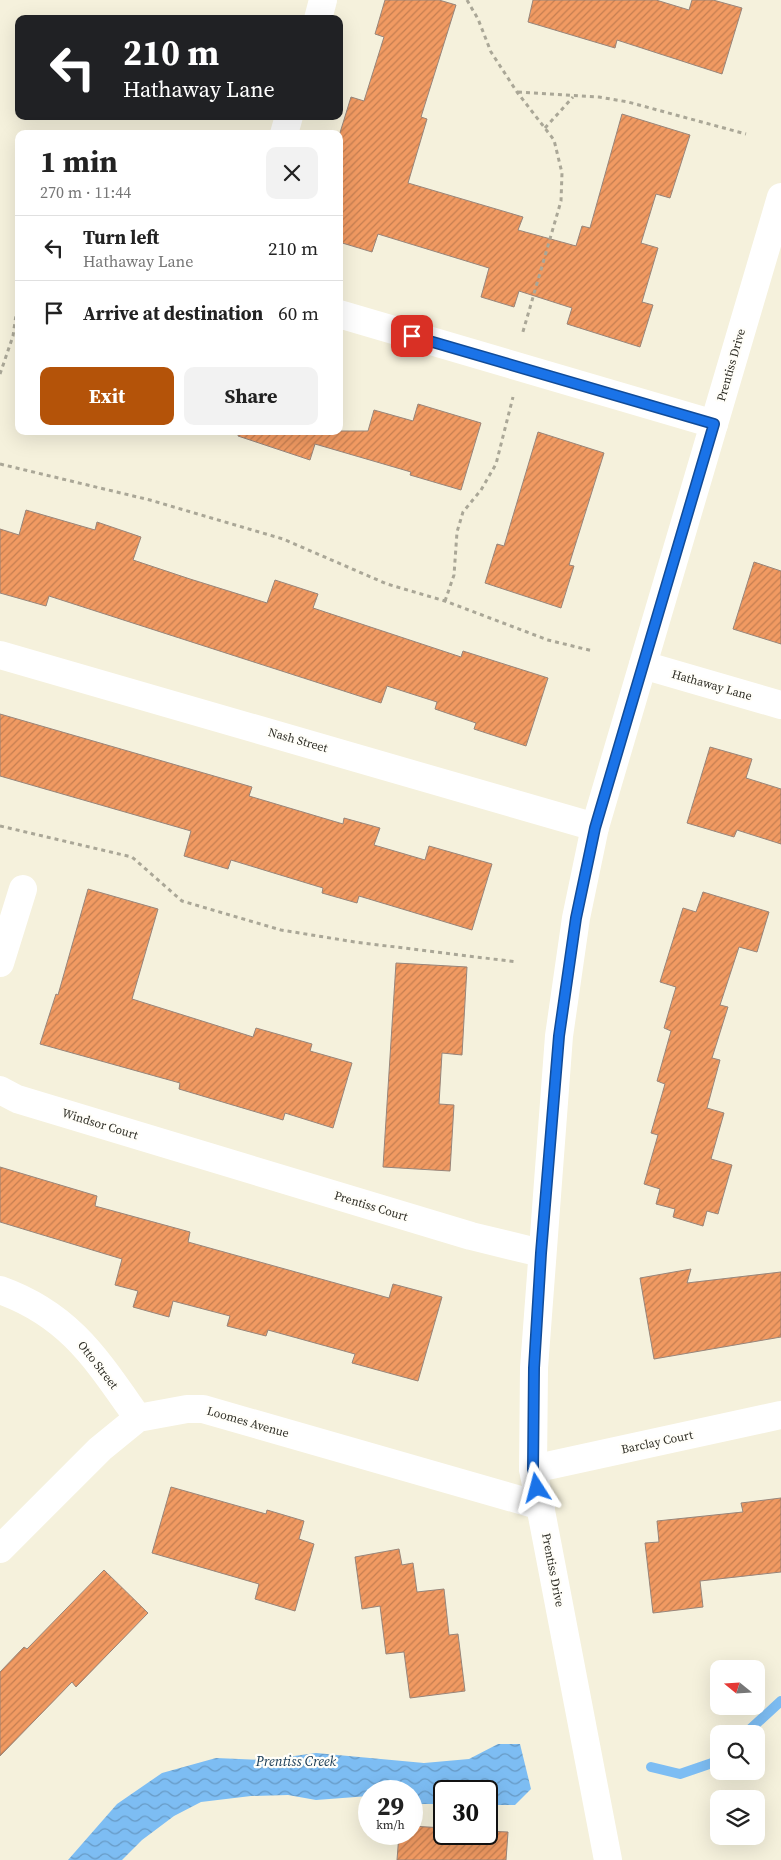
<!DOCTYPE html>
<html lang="en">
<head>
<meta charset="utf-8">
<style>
	body { margin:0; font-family:"Source Serif 4",serif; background:#f2f2f2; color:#222; height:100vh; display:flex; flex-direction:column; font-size:19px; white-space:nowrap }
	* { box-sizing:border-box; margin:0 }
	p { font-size:16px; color:#767676 }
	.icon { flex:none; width:28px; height:28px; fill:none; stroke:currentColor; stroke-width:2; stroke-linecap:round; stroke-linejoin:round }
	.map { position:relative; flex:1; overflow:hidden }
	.side { position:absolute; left:15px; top:130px; width:328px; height:305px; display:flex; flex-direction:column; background:#fff; border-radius:10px; box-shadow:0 5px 20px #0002 }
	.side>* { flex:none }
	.banner { position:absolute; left:15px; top:15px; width:328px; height:105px; border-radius:10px; box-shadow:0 5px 20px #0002; background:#202124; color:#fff; overflow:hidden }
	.needle { width:32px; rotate:288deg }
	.fabs { position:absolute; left:710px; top:1660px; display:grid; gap:10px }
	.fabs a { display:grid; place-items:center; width:55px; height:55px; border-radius:10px; background:#fff; box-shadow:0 5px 20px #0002; font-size:25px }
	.speed { position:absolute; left:358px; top:1780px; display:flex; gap:10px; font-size:25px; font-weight:700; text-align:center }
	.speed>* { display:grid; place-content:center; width:65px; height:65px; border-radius:50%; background:#fff; box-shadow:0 5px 20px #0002; line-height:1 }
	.speed small { font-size:12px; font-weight:400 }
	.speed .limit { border:2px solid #111; border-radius:8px; background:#fff; color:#111 }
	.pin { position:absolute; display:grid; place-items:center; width:42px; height:42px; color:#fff; margin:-21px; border-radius:10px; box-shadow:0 2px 8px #0006 }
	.me { position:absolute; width:55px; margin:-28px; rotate:351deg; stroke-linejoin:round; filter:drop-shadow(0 0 4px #0008) }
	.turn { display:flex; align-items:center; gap:18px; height:105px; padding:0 25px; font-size:22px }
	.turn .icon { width:65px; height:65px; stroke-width:2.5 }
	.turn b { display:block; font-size:35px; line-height:42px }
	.round { display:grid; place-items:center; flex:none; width:52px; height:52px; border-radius:10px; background:#f2f2f2 }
	.summary { display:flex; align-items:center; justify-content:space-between; height:85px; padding:0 25px }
	h1 { font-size:30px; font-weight:700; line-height:38px }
	.cta { display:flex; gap:10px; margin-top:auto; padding:10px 25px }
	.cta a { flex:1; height:58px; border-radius:10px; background:#b45309; color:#fff; font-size:20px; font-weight:700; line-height:58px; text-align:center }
	.cta a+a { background:#f2f2f2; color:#222 }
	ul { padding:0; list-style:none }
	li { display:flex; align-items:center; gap:15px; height:65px; padding:0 25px; border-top:1px solid #e0e0e0 }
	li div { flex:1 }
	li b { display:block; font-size:19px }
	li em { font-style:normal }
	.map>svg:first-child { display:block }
	.water { fill:url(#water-waves) }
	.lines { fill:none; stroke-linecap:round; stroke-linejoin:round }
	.stream { stroke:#7dbdf3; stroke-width:10 }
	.building { fill:url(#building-hatch); stroke:#98857a }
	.path { stroke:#aaa797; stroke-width:3; stroke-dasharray:4 4; stroke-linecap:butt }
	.minor { stroke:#fff; stroke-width:28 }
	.route-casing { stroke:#114b97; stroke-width:12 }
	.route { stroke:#1a73e8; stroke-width:9 }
	.labels { text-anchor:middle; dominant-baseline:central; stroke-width:4.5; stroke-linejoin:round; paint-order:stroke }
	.street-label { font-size:12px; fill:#2f2e26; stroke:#fffef9 }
	.water-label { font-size:14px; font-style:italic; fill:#123550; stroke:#fffef9 }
</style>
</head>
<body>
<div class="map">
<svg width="781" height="1860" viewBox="0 0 781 1860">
	<defs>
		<pattern id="water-waves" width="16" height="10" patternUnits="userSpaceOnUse" patternTransform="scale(1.25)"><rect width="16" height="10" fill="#7dbdf3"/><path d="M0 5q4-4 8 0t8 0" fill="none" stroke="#679ac5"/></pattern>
		<pattern id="building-hatch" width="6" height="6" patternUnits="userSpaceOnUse" patternTransform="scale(1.25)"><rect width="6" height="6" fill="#f19a62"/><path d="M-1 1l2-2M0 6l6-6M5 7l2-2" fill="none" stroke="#c47e51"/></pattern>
	</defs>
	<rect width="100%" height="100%" fill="#f5f1dc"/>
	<polygon class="water" points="498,1744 520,1744 531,1789 515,1805 486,1805 486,1791 444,1791 444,1804 411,1804 411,1791 369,1791 369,1796 316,1800 288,1795 251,1796 201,1802 174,1816 142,1840 122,1860 68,1860 117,1804 162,1773 216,1758 265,1760 316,1753 424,1763 469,1759"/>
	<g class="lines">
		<g class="stream">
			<polyline points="745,1734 781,1701"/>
			<polyline points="651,1767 680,1774 715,1762 719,1758"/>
		</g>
	</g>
	<g class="building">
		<polygon points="385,0 439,0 456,5 421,117 427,119 408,183 523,217 518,230 576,246 582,226 590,228 622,114 690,135 670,198 656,194 641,243 658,248 642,302 653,305 640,347 567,324 572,308 519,291 514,307 481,297 489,268 378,234 372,252 339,242 339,136 351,97 364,101 384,37 375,34"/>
		<polygon points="533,0 656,0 689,10 692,0 713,0 742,8 722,74 617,40 615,48 528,22"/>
		<polygon points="418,404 481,423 461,490 410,475 411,472 315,444 310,460 238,436 239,431 368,431 374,410 413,421"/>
		<polygon points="538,432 604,453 569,565 574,566 561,608 485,583 497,544 504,546"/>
		<polygon points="26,510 95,530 97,522 141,537 133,560 190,579 267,603 275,580 318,594 313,608 461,657 463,651 548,678 526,746 474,729 476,723 435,709 437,702 387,686 381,703 49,596 46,606 0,593 0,529 19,535"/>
		<polygon points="754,562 781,571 781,644 733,629"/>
		<polygon points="0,714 252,787 249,796 343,824 344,818 380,828 374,845 425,860 429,846 492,864 472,930 359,896 357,903 322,893 323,888 231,860 228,869 184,856 191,831 0,776"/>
		<polygon points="710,747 752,759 746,778 781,789 781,844 737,830 734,837 687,823"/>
		<polygon points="88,889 158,909 132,999 253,1037 256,1028 312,1044 310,1051 352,1063 333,1128 285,1113 283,1120 179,1089 180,1083 40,1044 56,994 58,995"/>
		<polygon points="703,892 769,912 757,952 739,947 720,1005 728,1007 712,1058 720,1060 707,1108 724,1113 711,1159 732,1165 718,1214 707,1211 703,1226 673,1217 675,1209 656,1204 660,1189 644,1184 658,1135 651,1133 665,1084 657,1081 671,1031 664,1028 676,987 660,982 683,908 696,912"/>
		<polygon points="396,963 467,967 462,1055 442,1053 439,1104 454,1105 450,1171 383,1167"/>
		<polygon points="0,1167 97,1196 95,1206 190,1232 188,1242 389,1298 393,1284 442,1297 418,1381 352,1363 355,1354 268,1330 266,1336 227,1326 230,1316 173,1301 169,1317 133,1307 138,1291 115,1285 122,1259 0,1222"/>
		<polygon points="691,1269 687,1283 781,1272 781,1337 654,1359 640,1278"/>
		<polygon points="171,1487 266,1514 267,1510 304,1521 299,1539 314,1544 295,1611 255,1599 259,1584 152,1553"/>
		<polygon points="781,1498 781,1572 700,1581 703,1607 653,1613 645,1543 659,1542 657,1521 743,1512 741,1503"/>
		<polygon points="399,1549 402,1565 413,1563 417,1592 444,1589 449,1635 458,1634 465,1691 410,1698 404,1652 386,1654 380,1606 362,1609 355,1557"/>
		<polygon points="104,1570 148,1613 76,1687 72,1682 0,1756 0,1672 24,1647 27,1649"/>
		<polygon points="411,1826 444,1828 444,1834 486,1834 486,1831 508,1832 506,1860 397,1860 399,1834 411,1834"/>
	</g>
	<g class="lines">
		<g class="path">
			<polyline points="467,0 478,19 491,52 517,92 554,140 562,173 561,201 522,335"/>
			<polyline points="518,92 599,97 628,102 746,134"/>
			<polyline points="545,128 573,97"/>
			<polyline points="0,374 13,336 19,294"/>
			<polyline points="0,464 150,500 283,539 387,584 445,601 548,640 593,651"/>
			<polyline points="445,601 454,575 457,532 463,512 481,490 496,464 513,397"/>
			<polyline points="0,826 132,857 182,901 281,930 355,942 517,962"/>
		</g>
		<g class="minor">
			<polyline points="318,19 323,0"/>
			<polyline points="284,134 289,116"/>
			<polyline points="339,314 714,424"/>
			<polyline points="0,655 595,827"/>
			<polyline points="643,665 781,705"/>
			<polyline points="0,963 23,889"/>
			<polyline points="0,1090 17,1099 471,1236 541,1253"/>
			<path d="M0,1290C70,1315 97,1360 138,1418"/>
			<polyline points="533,1469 781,1415"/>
			<polyline points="0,1549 100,1449 138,1418 187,1409 203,1409 541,1506"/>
			<polyline points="608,1860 533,1469 534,1368 559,1036 576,918 595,827 781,197"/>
		</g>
	</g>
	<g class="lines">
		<g class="route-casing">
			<polyline id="route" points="412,336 714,424 595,828 576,918 559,1036 541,1253 534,1368 533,1469 537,1488"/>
		</g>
		<use href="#route" class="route"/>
	</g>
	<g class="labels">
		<g class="street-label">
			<text transform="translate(731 365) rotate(-74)">Prentiss Drive</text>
			<text transform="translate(712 685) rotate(16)">Hathaway Lane</text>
			<text transform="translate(298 740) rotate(16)">Nash Street</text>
			<text transform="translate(100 1124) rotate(17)">Windsor Court</text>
			<text transform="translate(371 1206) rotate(17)">Prentiss Court</text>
			<text transform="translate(98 1365) rotate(52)">Otto Street</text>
			<text transform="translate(248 1422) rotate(16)">Loomes Avenue</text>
			<text transform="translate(657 1442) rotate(-12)">Barclay Court</text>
			<text transform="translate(553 1570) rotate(79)">Prentiss Drive</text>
		</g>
		<g class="water-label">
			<text x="296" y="1761">Prentiss Creek</text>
		</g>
	</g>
</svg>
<div class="fabs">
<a><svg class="needle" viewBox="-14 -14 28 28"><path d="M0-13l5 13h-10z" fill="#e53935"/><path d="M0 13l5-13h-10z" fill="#767676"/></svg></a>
<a><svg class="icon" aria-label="search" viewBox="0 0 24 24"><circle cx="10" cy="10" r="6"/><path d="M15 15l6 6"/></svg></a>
<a><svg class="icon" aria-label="layers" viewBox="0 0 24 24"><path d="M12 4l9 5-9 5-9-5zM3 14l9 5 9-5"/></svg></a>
</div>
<div class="speed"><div>29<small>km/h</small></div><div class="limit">30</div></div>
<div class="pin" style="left:412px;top:336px;background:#d93025"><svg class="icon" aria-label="arrive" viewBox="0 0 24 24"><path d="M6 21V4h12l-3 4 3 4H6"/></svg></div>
<svg class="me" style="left:537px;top:1488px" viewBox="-20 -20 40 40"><path d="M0-17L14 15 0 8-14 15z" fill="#1a73e8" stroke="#fff" stroke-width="4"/></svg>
<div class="banner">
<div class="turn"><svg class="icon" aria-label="left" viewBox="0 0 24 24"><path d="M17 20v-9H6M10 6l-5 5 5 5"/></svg><div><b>210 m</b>Hathaway Lane</div></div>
</div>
<section class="side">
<div class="summary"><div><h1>1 min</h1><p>270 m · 11:44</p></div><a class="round"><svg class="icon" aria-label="close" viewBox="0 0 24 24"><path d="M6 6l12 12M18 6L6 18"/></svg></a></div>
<ul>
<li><svg class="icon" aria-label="left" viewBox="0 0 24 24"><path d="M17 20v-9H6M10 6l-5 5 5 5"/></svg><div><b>Turn left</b><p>Hathaway Lane</p></div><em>210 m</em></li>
<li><svg class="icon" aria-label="arrive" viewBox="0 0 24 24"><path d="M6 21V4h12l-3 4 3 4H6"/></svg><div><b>Arrive at destination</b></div><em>60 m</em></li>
</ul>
<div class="cta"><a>Exit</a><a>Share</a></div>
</section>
</div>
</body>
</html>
